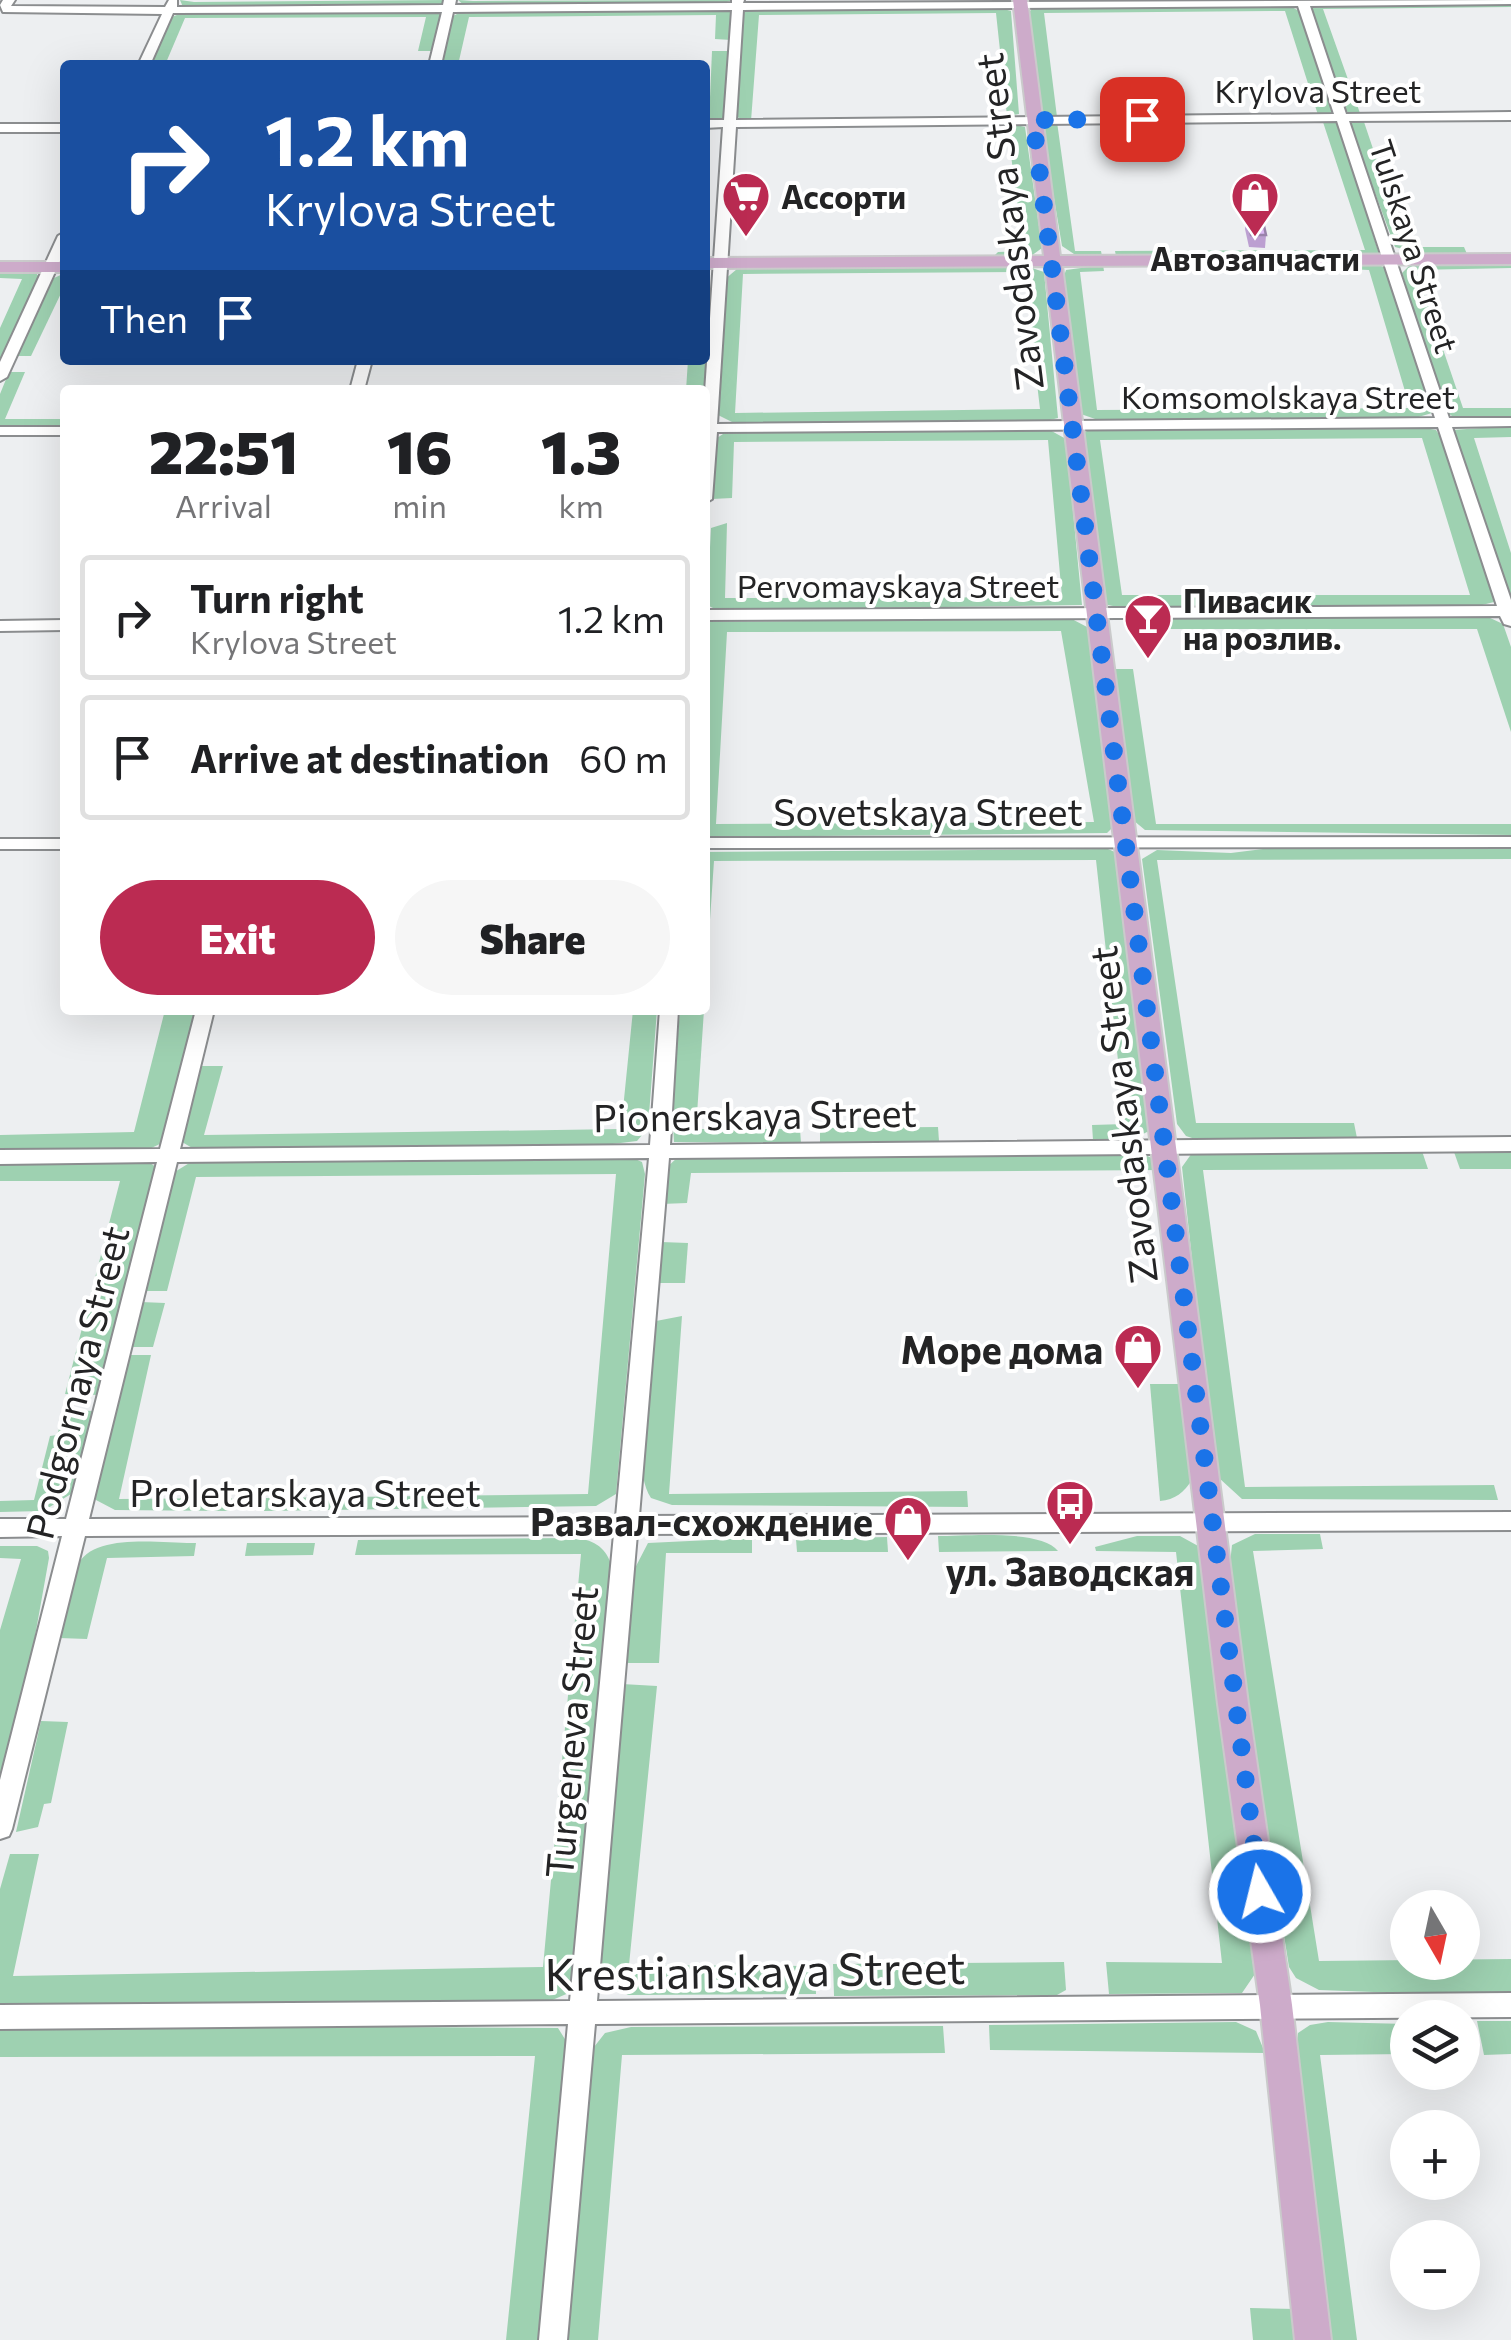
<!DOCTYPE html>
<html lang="en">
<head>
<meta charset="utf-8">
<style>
	body { margin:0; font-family:Commissioner,sans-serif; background:#f6f6f6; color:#202124; height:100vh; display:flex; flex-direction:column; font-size:38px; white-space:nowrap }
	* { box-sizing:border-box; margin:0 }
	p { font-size:32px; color:#757577 }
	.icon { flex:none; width:55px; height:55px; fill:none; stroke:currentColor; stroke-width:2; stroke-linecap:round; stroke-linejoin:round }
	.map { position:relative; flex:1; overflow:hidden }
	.panel { position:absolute; left:60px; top:385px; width:650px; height:630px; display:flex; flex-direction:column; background:#fff; border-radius:10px; box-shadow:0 10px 40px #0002 }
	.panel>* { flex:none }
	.guide { position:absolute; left:60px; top:60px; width:650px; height:305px; border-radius:10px; box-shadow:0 10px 40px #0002; background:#1a4fa0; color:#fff; overflow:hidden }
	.needle { width:65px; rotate:171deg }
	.tools { position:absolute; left:1390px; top:1890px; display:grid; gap:20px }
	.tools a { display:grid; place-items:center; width:90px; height:90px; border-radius:50%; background:#fff; box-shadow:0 10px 40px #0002; font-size:50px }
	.pin { position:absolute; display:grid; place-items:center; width:85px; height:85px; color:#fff; margin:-42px; border-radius:20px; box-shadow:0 5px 15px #0006 }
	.me { position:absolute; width:110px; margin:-55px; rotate:352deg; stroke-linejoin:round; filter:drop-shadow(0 0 8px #0008) }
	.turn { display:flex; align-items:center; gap:35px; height:210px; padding:0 40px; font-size:45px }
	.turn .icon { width:130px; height:130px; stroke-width:2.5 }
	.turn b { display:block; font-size:70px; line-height:85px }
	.then { display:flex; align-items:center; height:95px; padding:0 40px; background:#0003; gap:20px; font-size:38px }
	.eta { display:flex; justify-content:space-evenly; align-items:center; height:170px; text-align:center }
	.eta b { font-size:60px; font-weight:800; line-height:70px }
	.cta { display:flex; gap:20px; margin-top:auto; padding:20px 40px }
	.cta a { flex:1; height:115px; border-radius:60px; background:#bb2b52; color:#fff; font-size:40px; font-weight:800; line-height:115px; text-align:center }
	.cta a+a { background:#f6f6f6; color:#202124 }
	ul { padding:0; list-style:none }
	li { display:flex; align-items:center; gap:30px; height:125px; margin:0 20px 15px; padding:0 20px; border:5px solid #e0e0e0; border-radius:10px }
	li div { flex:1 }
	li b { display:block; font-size:38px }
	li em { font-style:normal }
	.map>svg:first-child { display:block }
	.green { fill:#9ed1b1; fill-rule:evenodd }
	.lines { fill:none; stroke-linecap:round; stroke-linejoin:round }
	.minor-casing { stroke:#8b8d8f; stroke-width:4 }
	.major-casing { stroke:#cacacb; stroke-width:4 }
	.minor { fill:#fff; fill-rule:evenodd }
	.major { fill:#cdabca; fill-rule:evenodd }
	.wall { fill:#bc9fd1 }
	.building { fill:#dbb9f3; stroke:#9982aa; stroke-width:2.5 }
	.route { stroke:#1a73e8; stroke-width:18; stroke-dasharray:0 32.4 }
	.labels { text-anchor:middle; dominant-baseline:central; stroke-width:8; stroke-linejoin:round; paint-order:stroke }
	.far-street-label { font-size:32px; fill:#242425; stroke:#fff }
	.far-poi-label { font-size:32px; font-weight:bold; fill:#242425; stroke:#fff; text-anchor:start }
	.street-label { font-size:38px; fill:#242425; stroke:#fff }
	.poi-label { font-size:38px; font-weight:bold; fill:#242425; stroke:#fff; text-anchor:end }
	.near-street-label { font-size:45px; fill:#242425; stroke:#fff }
</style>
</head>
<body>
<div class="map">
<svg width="1511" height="2340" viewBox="0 0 1511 2340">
	<rect width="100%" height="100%" fill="#edeff1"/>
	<g class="green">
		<polygon points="180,0 194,2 448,0 444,6 183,7"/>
		<polygon points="458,0 473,1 734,0 719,4 465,6"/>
		<polygon points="1511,2 1511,7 1323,9 1361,116 1345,111 1311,8"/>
		<polygon points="1288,5 1301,12 1336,112 1318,115 1285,11 1044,13 1057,117 1040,112 1029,12 1033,8"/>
		<polygon points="996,7 1011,11 1019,114 1007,116 996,13 759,15 751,121 736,117 744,10"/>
		<polygon points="731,9 731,40 715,39 716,15 469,17 458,65 440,65 453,16 463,11"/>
		<polygon points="438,11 444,14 436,51 418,51 426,17 185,18 165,65 149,65 172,17 184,12"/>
		<polygon points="712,51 728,51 725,118 709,121"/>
		<polygon points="1322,119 1337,121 1379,254 1116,256 1115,251 1365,250"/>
		<polygon points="1363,119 1406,247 1464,247 1467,254 1422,254 1395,247 1348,120"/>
		<polygon points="1057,122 1075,251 1101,251 1102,256 1077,256 1062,246 1042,126"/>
		<polygon points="1007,123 1025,127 1042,248 1031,256 993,257 998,252 1023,251"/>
		<polygon points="1511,262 1511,268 1416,270 1463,408 1511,408 1511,418 1452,416 1445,411 1402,273 1411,264"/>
		<polygon points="1343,263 1374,263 1388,269 1432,413 1415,418 1098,420 1078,413 1064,276 1066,270 1103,265 1104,271 1080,272 1097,410 1410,408 1369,270 1345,269"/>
		<path d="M1023,265L1044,272L1058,418L1042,422L734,423L718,415L724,280L737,269ZM1024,272L1040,409L735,413L743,274Z"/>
		<polygon points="705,271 709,277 705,398 705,390 686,390 688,360 705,360"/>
		<polygon points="0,272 36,273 40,278 0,365 0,328 22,279 0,278"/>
		<polygon points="65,273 65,285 31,356 17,356 54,278"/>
		<polygon points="9,372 25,372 5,419 65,419 65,429 0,430 0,394"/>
		<polygon points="1511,426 1511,437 1474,438 1511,553 1511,602 1452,430"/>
		<path d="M1419,427L1436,430L1443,441L1494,602L1474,607L1124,608L1102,604L1082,434L1089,430ZM1422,438L1470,595H1122L1100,440Z"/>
		<polygon points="1048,429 1066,439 1082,605 717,610 707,605 711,528 727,523 725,598 1062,597 1048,440 734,442 732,498 712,499 717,438 726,432"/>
		<polygon points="1486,616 1503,624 1511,647 1511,732 1477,629 1155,629 1152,617"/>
		<path d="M1070,618L1087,627L1118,822L1107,833L705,837V626L710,622ZM1061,631L1094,822L716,824L727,632Z"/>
		<polygon points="1110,669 1133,669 1156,824 1511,824 1511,835 1145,830 1133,820"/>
		<polygon points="1271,848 1511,848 1511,859 1157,860 1196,1123 1354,1123 1357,1138 1198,1140 1186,1136 1177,1124 1142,859 1157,850 1231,853"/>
		<polygon points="1108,849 1117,853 1153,1129 1131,1140 1093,1140 1092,1125 1125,1124 1096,860 714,861 705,993 705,852"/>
		<polygon points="165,1010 198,1010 162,1143 145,1151 0,1152 0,1135 134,1132"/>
		<polygon points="633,1010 657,1010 648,1128 637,1141 604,1145 194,1149 182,1142 199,1066 223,1066 204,1135 621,1129"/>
		<polygon points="680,1010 704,1010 696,1129 800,1129 801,1143 674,1142 672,1107"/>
		<polygon points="938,1127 939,1141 820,1142 820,1128"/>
		<polygon points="1422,1151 1428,1169 1203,1170 1245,1487 1494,1485 1498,1500 1242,1499 1219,1478 1214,1461 1182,1167 1192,1153"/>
		<polygon points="1511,1151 1511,1169 1460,1169 1454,1152"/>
		<polygon points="1140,1153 1152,1158 1162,1170 691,1173 687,1203 661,1204 666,1168 677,1158"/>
		<polygon points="221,1158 633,1158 642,1162 645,1174 616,1494 596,1506 264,1511 266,1498 588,1494 616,1174 196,1177 167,1291 146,1291 173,1173 191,1162"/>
		<polygon points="0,1160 147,1161 156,1167 100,1395 65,1394 120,1181 0,1181"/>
		<polygon points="661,1242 688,1243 685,1283 658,1283"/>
		<polygon points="141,1302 165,1303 153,1347 130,1347"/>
		<path d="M682,1316L669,1494L967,1491L968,1507L672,1505L651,1498C628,1464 650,1362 656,1321Z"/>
		<polygon points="128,1355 151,1355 119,1499 232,1498 230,1511 115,1510 96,1500 93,1491"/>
		<path d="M1150,1384H1181L1192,1480C1184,1492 1175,1500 1160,1501Z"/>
		<polygon points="65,1410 95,1411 71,1494 43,1511 0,1512 0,1501 34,1500 50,1436 57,1435"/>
		<polygon points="1255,1534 1320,1534 1323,1549 1253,1551 1319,1961 1511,1959 1511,1997 1319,1990 1296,1978 1289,1967 1228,1582 1232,1545"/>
		<path d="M938,1536C966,1536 1042,1529 1058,1551L939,1552Z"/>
		<polygon points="1137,1536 1180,1536 1200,1547 1257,1971 1242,1993 1109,1994 1106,1962 1222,1963 1176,1552 1096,1551 1095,1547"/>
		<polygon points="887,1537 888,1552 797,1552 796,1539"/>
		<path d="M573,1538C592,1539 605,1546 611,1564L571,1992L550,2001L0,2004V1889L10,1854H39L13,1976L543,1967L581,1554L355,1555L358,1540Z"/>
		<polygon points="752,1538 752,1553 666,1553 659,1663 626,1663 634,1570 648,1543"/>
		<path d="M196,1543L194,1556L107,1558L87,1639L59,1638C65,1615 68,1589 77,1567C91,1531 164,1544 196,1543Z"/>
		<polygon points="247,1543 315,1543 313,1555 245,1556"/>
		<polygon points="0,1546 37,1546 48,1551 49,1558 22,1709 0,1791 0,1630 21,1559 0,1558"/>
		<polygon points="622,1684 657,1686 629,1965 815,1966 816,1994 628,1995 606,1982 601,1965"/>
		<polygon points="41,1721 68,1722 51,1803 44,1804 38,1827 16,1832"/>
		<polygon points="1064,1962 1066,1990 1057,1995 834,1996 833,1964"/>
		<polygon points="1477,2021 1511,2021 1511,2054 1484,2055"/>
		<polygon points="1236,2022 1256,2031 1265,2053 990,2050 989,2025"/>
		<polygon points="1328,2022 1407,2024 1407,2054 1320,2055 1357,2340 1328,2340 1296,2054 1298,2033 1310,2025"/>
		<polygon points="0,2025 558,2028 568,2044 540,2340 506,2340 535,2056 0,2057"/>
		<polygon points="943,2026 945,2053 622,2055 598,2340 565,2340 594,2047 605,2033 631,2027"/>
		<polygon points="1250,2308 1296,2309 1299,2340 1253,2340"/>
	</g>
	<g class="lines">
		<g class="minor-casing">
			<g id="minor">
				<path d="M3,0H15L11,6L165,7L169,0H177V7L443,5L444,0H456L455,5L732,3V0H744L743,3L1511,0V4L1310,6L1346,114L1511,112V120L1349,121L1449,418H1511V426L1452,427L1511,600V626L1504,624L1500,616L705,620V610L1497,606L1438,427L717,432L712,499L705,503V392L723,127L705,128V120H724L732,10L453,12L441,65H429L442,12L173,13L150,65H138L162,14L3,12L0,5ZM1298,6L1334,114L736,120L743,10ZM1337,121L1435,418L717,424L736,127Z"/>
				<rect x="0" y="124" width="65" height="8"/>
				<polygon points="65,232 65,250 7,377 0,381 0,362 58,236"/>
				<polygon points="358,360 372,360 364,390 350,390"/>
				<rect x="0" y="427" width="65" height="8"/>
				<polygon points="65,620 65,630 0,631 0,621"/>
				<polygon points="1511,837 1511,847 705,848 705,838"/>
				<rect x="0" y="839" width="65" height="10"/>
				<path d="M196,1010H214L180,1149L650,1145L660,1010H678L670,1145L1511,1137V1151L669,1158L639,1516L1511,1512V1530L637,1534L597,2001L1511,1993V2017L595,2024L567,2340H539L568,2024L0,2029V2005L570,2001L614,1534L85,1536L12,1829L9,1836L0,1839V1780L62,1536L0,1537V1519H66L157,1162L0,1164V1150L160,1149ZM649,1158L616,1517L89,1519L177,1162Z"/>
			</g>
		</g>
		<g class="major-casing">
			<g id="major">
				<polygon points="1013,0 1027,0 1060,256 1511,254 1511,264 1062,266 1248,1704 1292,2005 1331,2340 1295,2340 1260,2005 1218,1704 1045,266 705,268 705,258 1044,256"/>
				<rect x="0" y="262" width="65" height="10"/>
			</g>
		</g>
		<use href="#minor" class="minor"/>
		<use href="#major" class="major"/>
	</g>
	<polygon class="wall" points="1247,216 1266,235 1265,248 1249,247 1245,229"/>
	<polygon class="building" points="1247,216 1262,217 1266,235 1251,235"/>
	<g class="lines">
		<polyline class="route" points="1142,119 1033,120 1260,1892"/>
	</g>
	<defs>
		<g id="supermarket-pin" transform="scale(2.5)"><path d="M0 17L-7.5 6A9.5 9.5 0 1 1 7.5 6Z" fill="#bb2b52" stroke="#fff"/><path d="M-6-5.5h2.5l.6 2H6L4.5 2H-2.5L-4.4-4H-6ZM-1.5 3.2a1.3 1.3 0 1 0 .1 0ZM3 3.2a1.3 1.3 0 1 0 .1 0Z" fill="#fff"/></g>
		<g id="shop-pin" transform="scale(2.5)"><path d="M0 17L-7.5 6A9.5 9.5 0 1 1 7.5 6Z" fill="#bb2b52" stroke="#fff"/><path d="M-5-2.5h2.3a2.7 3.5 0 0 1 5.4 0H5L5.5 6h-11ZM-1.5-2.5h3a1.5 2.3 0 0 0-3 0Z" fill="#fff"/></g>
		<g id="bar-pin" transform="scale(2.5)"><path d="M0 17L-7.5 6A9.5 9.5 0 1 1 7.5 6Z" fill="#bb2b52" stroke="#fff"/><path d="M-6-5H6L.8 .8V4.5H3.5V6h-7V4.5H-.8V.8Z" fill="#fff"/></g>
		<g id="bus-pin" transform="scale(2.5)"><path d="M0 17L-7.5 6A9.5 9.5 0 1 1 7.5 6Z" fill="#bb2b52" stroke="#fff"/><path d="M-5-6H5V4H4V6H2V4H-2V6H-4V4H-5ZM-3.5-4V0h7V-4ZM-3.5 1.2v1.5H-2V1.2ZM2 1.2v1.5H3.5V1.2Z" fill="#fff"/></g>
	</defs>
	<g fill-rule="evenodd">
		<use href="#supermarket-pin" x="746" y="196"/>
		<use href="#shop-pin" x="1255" y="196"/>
		<use href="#bar-pin" x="1148" y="618"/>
		<use href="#shop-pin" x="1138" y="1348"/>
		<use href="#bus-pin" x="1070" y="1504"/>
		<use href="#shop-pin" x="908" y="1520"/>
	</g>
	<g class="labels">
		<g class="far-street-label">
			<text x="1318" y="90">Krylova Street</text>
			<text transform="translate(1415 246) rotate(72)">Tulskaya Street</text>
			<text x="1288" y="396">Komsomolskaya Street</text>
			<text x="898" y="585">Pervomayskaya Street</text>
		</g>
		<g class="far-poi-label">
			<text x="781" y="196">Ассорти</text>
			<text x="1255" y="258" text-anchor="middle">Автозапчасти</text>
			<text x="1183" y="600">Пивасик<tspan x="1183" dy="37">на розлив.</tspan></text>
		</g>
		<g class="street-label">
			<text transform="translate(1008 222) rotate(-97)">Zavodaskaya Street</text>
			<text x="928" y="810">Sovetskaya Street</text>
			<text transform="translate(755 1114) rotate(-1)">Pionerskaya Street</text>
			<text transform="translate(1122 1115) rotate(-97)">Zavodaskaya Street</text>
			<text transform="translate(76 1382) rotate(-76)">Podgornaya Street</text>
			<text x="305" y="1491">Proletarskaya Street</text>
			<text transform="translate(570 1732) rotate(-85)">Turgeneva Street</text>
		</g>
		<g class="poi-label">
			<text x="1103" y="1348">Море дома</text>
			<text x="873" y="1520">Развал-схождение</text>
			<text x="1070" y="1570" text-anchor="middle">ул. Заводская</text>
		</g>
		<g class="near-street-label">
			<text transform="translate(755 1969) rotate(-1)">Krestianskaya Street</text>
		</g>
	</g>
</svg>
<div class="tools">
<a><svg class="needle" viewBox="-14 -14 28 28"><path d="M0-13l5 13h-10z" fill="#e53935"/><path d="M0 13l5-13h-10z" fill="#757577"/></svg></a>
<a><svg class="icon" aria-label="layers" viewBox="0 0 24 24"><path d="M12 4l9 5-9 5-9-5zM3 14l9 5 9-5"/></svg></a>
<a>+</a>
<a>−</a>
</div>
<div class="pin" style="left:1142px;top:119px;background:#d93025"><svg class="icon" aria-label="arrive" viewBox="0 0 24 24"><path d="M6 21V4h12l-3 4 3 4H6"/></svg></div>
<svg class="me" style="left:1260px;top:1892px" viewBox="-20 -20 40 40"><circle r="17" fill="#1a73e8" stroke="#fff" stroke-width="3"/><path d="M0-11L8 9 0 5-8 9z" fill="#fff"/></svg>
<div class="guide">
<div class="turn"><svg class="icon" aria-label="right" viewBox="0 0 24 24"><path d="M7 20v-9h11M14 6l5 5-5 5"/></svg><div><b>1.2 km</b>Krylova Street</div></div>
<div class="then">Then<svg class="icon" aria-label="arrive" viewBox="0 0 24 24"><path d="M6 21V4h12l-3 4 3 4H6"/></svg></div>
</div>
<section class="panel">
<div class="eta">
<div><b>22:51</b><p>Arrival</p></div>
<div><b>16</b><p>min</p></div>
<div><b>1.3</b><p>km</p></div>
</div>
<ul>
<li><svg class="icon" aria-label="right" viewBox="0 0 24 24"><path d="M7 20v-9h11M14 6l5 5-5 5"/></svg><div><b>Turn right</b><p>Krylova Street</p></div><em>1.2 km</em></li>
<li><svg class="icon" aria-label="arrive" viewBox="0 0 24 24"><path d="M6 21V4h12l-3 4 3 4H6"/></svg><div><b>Arrive at destination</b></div><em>60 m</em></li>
</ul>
<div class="cta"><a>Exit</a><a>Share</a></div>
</section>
</div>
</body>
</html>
